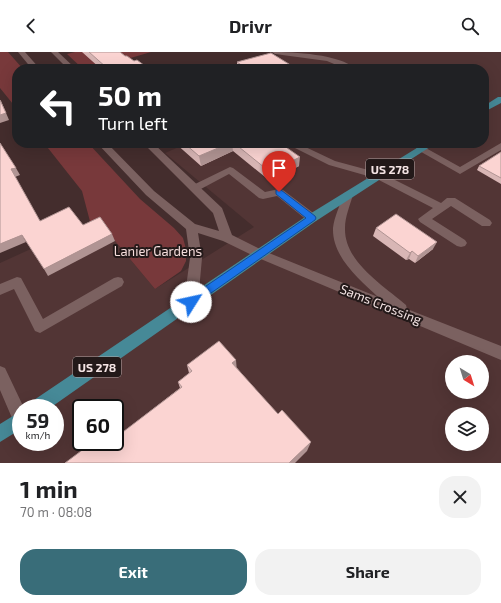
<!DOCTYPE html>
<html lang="en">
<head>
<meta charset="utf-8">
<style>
	body { margin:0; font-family:"Exo 2",sans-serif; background:#f2f2f2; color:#202124; height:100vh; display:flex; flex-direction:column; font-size:15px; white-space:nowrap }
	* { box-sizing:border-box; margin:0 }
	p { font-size:13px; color:#757577 }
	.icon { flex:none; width:22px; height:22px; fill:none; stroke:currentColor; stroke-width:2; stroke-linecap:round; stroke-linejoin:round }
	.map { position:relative; height:411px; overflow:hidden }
	.side { display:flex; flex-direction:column; background:#fff; flex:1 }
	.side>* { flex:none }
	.guide { position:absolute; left:12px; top:12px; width:477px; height:84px; border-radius:16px; box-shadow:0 4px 16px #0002; background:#202124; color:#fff; overflow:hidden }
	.needle { width:26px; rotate:142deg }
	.buttons { position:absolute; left:445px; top:303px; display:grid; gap:8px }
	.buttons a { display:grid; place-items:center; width:44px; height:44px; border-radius:50%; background:#fff; box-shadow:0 4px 16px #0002; font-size:20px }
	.speed { position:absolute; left:12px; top:347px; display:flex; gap:8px; font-size:20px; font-weight:700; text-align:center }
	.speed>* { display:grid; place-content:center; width:52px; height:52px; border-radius:50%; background:#fff; box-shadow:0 4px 16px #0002; line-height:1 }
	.speed small { font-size:10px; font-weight:400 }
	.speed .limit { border:2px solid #111; border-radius:6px; background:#fff; color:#111 }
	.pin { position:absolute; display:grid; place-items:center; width:34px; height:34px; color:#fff; margin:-41px -17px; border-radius:50% 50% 50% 0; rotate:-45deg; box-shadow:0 0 4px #0007 }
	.pin .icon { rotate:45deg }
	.me { position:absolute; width:44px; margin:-22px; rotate:55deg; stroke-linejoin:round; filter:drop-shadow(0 0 3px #0008) }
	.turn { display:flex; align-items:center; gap:14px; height:84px; padding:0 20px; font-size:18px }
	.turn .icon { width:52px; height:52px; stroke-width:2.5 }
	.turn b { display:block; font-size:28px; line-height:34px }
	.round { display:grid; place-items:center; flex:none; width:42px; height:42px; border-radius:16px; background:#f2f2f2 }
	.summary { display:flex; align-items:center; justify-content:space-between; height:68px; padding:0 20px }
	h1 { font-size:24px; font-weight:700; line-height:30px }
	.cta { display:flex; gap:8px; margin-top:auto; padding:8px 20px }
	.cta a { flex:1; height:46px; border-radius:16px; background:#396d79; color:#fff; font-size:16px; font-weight:700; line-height:46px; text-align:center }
	.cta a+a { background:#f2f2f2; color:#202124 }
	header { display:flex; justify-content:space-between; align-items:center; height:52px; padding:0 20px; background:#fff; font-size:18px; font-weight:700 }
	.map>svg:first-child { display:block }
	.built { fill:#523535; fill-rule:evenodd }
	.green { fill:#78393b }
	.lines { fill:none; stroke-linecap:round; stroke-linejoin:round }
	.service { fill:#7b6160; fill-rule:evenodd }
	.minor { fill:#7b6160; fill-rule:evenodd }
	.tertiary { fill:#7b6160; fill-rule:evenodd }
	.secondary { fill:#7b6160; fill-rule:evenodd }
	.primary { fill:#468997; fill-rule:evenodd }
	.wall { fill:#d8b6b5 }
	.shaded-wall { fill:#b09493 }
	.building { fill:#fbd4d2; stroke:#b09493 }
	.route { fill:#1a73e8; stroke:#114b97 }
	.labels { text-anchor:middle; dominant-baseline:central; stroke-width:4; stroke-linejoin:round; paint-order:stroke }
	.shield { fill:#231919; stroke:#b5a7a7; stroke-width:1 }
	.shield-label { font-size:12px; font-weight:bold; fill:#f4e4e4 }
	.park-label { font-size:13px; fill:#f6dddc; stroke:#231919 }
	.street-label { font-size:13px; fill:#f4e4e4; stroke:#231919 }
</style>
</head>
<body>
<header><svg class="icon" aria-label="back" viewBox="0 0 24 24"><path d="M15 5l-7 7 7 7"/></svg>Drivr<svg class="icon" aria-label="search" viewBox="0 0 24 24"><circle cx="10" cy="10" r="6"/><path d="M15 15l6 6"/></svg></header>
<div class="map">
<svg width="501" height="411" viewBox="0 0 501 411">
	<rect width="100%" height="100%" fill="#442d2d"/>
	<path class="built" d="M290,0H501V411H0V211L88,171L103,172L115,189L155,237L254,175L165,101L188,91H484V17H235ZM452,310H482V340H452ZM21,356H55V390H21ZM81,356H115V390H81ZM452,362H482V392H452Z"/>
	<g class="green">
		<polygon points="0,0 8,0 23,17 17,17 17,57 0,36"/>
		<polygon points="75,0 151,0 93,17 83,17 67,2"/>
		<polygon points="44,91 88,91 140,147 174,176 183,186 186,197 186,209 181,219 155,237 115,189 103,172 92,177 82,139"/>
	</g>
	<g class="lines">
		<g class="service">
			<polygon points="285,91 297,91 335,109 383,122 441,151 447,146 455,146 490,168 492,171 490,174 482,174 451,154 432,167 465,188 467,191 465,194 461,195 457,194 420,170 418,167 433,156 375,126 329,113"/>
			<polygon points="501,91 501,98 460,122 416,97 418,95 424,95 460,115"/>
			<polygon points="230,115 233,116 265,140 279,137 283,138 316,163 318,166 316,169 308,169 277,144 263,147 259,146 229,122 199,138 191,138 190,136 191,134"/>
			<polygon points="17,225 21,226 43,267 114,226 118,225 122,226 124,230 122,234 40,281 35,279 14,237 0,243 0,232"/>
		</g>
		<g class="minor">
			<path d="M272,0C294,0 339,2 356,17H346L327,9L275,2Z"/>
			<polygon points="0,314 5,316 24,356 21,356 21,375 15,373 0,338"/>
		</g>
		<g class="tertiary">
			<polygon points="18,0 25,0 40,17 32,17"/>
			<polygon points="51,0 58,0 76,17 68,17"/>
			<polygon points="97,91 107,91 154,139 195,172 219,179 213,161 143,91 153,91 222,156 232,183 264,199 266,202 264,205 260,207 256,205 223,189 198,181 202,206 198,250 196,254 191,255 186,254 184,250 190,206 186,177 146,143"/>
		</g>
		<path class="secondary" d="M348,140L352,141L353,143C350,153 345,165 345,176C344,210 383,233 406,253L407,257L501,294V308L256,205L254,202L256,199L260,197L264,199L378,245C359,227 332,205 333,176C334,165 340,154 343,143L344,141Z"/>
		<g class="primary">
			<polygon points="498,45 501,45 501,51 484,60 484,54"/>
			<polygon points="425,91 436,91 316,169 50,356 29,356 31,350 308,163"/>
			<polygon points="21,359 21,377 0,390 0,372"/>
		</g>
	</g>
	<g class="wall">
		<polygon points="82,0 120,0 125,4 149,17 101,17"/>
		<polygon points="237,10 297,17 306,17 237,17"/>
		<polygon points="175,91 290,91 290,95 287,96 299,114 270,129 233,99 201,114"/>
		<polygon points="501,100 501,132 477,118 479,114"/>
		<polygon points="376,176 433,197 415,211 409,207 406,208 373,184"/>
		<polygon points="187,313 237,316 307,399 93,390 109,390 109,391 180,336 178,330 189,321"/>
	</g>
	<g class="shaded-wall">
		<polygon points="1,49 9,68 0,71 0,63"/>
		<polygon points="230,91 232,91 233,99 201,114 199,104"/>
		<polygon points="280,91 290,91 290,95 279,100"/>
		<polygon points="300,105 299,114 270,129 270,120"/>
		<polygon points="16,116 20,123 15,125 11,117"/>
		<polygon points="112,182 115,189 48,224 44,217"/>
		<polygon points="22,183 26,190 0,201 0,192"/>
		<polygon points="437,190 433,197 415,211 418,204"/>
		<polygon points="412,199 409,207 406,208 410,201"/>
		<polygon points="236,308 237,320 232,311"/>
		<polygon points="311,390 307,399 295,411 289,411"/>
	</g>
	<g class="building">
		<polygon points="89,0 120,0 125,4 127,4 134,9 137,8 149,17 103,17 107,16"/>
		<polygon points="271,1 297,17 302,15 306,17 247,17 237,10"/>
		<polygon points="0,48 6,61 0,63"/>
		<polygon points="0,91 16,116 11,117 40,169 69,155 83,173 100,165 112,182 44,217 22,183 0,192"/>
		<polygon points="184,91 230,91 199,104"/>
		<polygon points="234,91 280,91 300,105 270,120"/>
		<polygon points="501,100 501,126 479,114"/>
		<polygon points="396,162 437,190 418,204 412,199 410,201 376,176"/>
		<polygon points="219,289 236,308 232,311 278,362 282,358 311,390 289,411 65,411 93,390 107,390 108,392 110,390 115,390 115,386 182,335 178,330 192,319 187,313"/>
	</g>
	<polygon class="route" points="276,138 281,138 315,164 316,166 315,168 194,253 191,254 187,253 186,250 187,247 306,166 276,142"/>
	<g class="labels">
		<g class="shield">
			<rect x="366" y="107" width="48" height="20" rx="3"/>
			<rect x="73" y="305" width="48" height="20" rx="3"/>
		</g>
		<g class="shield-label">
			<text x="390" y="117">US 278</text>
			<text x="97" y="315">US 278</text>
		</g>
		<g class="park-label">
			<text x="158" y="199">Lanier Gardens</text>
		</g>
		<g class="street-label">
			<text transform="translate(381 252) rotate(22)">Sams Crossing</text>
		</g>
	</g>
</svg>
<div class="buttons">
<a><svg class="needle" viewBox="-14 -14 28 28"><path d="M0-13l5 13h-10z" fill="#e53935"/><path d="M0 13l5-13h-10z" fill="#757577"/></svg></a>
<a><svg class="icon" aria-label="layers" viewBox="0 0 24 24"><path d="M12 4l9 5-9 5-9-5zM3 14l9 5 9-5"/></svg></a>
</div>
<div class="speed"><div>59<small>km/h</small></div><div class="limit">60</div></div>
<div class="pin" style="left:279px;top:140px;background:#d93025"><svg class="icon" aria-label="arrive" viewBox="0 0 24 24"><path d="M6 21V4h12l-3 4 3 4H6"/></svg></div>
<svg class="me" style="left:191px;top:250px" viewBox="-20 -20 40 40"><circle r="19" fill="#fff"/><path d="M0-13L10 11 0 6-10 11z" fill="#1a73e8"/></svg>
<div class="guide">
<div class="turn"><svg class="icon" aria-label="left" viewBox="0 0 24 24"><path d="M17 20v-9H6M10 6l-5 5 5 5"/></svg><div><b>50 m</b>Turn left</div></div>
</div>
</div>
<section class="side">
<div class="summary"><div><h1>1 min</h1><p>70 m · 08:08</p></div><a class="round"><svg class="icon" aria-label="close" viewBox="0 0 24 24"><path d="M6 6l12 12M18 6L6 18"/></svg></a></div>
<div class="cta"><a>Exit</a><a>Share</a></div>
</section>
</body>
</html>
